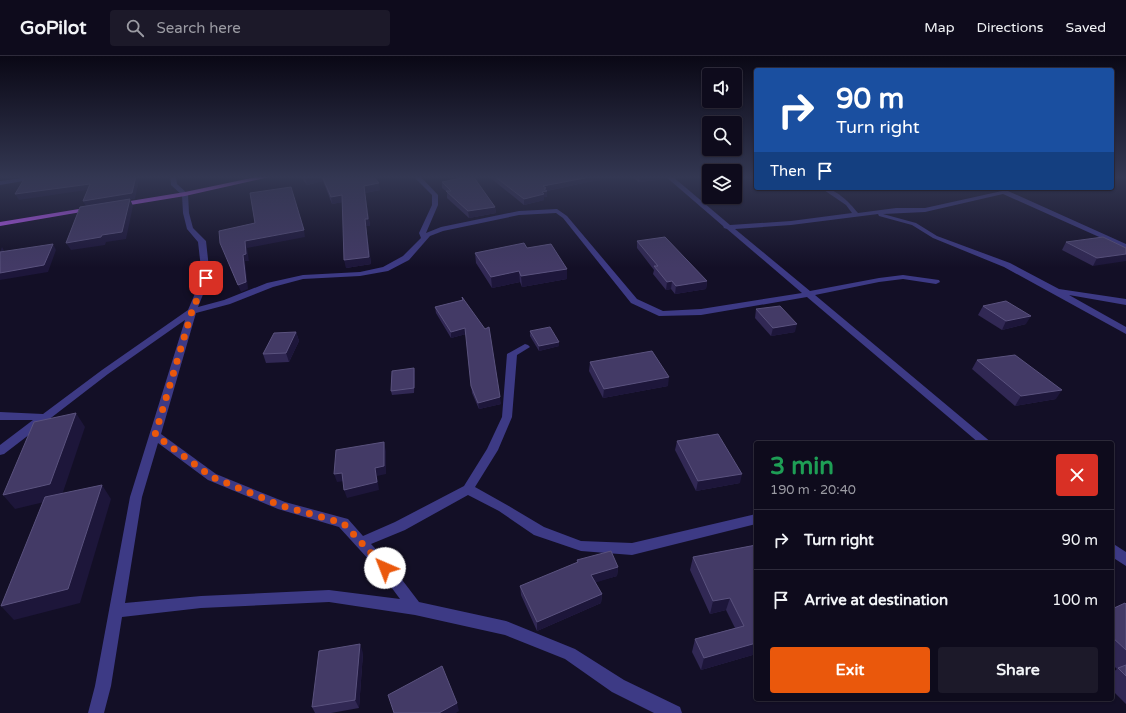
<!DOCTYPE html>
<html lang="en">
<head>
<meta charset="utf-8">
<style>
	body { margin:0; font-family:"Varela Round",sans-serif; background:#1c1929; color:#f1f3f6; height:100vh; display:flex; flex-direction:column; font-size:15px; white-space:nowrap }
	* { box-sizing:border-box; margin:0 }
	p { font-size:13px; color:#9b9ba3 }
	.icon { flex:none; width:22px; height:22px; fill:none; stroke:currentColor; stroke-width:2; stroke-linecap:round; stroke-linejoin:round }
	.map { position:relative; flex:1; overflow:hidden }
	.panel { position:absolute; left:754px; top:385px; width:360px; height:260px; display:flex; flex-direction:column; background:#0e0b1c; border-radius:4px; box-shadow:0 1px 3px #0004,0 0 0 1px #2e2b3b }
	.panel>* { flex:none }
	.guide { position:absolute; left:754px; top:12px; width:360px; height:122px; border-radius:4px; box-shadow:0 1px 3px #0004,0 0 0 1px #2e2b3b; background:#1a4fa0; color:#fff; overflow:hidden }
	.tools { position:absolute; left:702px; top:12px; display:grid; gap:8px }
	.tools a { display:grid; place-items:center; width:40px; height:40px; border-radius:4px; background:#0e0b1c; box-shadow:0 1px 3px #0004,0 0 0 1px #2e2b3b; font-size:20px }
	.pin { position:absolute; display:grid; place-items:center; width:34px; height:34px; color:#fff; margin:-17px; border-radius:8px; box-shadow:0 2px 6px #0006 }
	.me { position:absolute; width:44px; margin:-22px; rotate:316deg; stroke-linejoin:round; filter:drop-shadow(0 0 3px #0008) }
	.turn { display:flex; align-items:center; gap:14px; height:84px; padding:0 16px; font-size:18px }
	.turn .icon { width:52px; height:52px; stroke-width:2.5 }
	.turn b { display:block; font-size:28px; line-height:34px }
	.then { display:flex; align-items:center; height:38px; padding:0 16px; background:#0003; gap:8px; font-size:15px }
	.round { display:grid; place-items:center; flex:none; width:42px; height:42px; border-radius:4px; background:#1c1929 }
	.overview { display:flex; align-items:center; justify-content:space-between; height:68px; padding:0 16px }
	h1 { font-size:24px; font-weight:700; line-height:30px; color:#1e9e55 }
	.cta { display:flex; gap:8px; margin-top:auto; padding:8px 16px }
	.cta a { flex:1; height:46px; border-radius:4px; background:#ea580c; color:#fff; font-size:16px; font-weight:700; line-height:46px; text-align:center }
	.cta a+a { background:#1c1929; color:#f1f3f6 }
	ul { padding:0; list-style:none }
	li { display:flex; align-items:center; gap:12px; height:60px; padding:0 16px; border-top:1px solid #2e2b3b }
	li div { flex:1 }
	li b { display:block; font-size:15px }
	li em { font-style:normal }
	header { display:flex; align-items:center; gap:24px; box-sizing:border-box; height:56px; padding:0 20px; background:#0e0b1c; border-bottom:1px solid #2e2b3b }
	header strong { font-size:19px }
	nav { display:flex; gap:22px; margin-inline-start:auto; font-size:14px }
	.search { width:280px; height:36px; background:#1c1929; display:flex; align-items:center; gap:10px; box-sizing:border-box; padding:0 14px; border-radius:4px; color:#9b9ba3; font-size:15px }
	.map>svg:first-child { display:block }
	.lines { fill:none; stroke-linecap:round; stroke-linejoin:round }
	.minor { fill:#3d3a85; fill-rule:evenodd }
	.major { fill:#c25bff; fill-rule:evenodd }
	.wall { fill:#312854 }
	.shaded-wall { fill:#1d163a }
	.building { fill:#433a66; stroke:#5a527e }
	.route { stroke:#ea580c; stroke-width:7; stroke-dasharray:0 12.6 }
</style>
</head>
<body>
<header>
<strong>GoPilot</strong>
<div class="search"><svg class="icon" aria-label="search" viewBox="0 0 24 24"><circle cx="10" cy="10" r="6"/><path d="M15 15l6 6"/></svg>Search here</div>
<nav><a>Map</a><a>Directions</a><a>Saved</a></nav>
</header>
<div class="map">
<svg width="1126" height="657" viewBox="0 0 1126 657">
	<rect width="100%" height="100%" fill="#130f26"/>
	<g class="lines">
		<g class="minor">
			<polygon points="36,120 53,120 0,129 0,125"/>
			<path d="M170,120H176L177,128L188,138L189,157L193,172L206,185L210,221L198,251L224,244L267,227L303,219L360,216L383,211L403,200L421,182L419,177L432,149V139L413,120H420L438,139V149L426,177L441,171L519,155L557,153L567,160L637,243L663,255L701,253L802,237L727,173L724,172L723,170L665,120H672L730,169L791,165L852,157L846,149L821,132C836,132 849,146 858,157L896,152H925L1002,135L1004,132H1010L1008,135L1126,188V193L1003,138L925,156L883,158L916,167L937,180L1010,207L1059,233L1126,243V249L1069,239L1126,271V278L1004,211L933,182L912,169L879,160L878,158L791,169L735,173L810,235L879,222L903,219L939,224L940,226L936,228L903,223L879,226L815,239L992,387H979L807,241L701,259L659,260L631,247L563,162L556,157L519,159L443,175L430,180L409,204L388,215L360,220L303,223L273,231L230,248L196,257L161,378L216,418L285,446L348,463L363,480L395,466L464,430L487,393L502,361L507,298L525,288L528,289L530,291L517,299L512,361L498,394L475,431L507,449L544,471L581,485L632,487L756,458V468L632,499L581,495L534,479L499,455L468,439L405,474L371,488L390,508L419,546L506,565L575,593L624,624L680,651L682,657H654L612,636L565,603L505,579L415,559L329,546L201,552L122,561L111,630L104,657H88L95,630L130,441L185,264L108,318L4,398L0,399V389L33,364H0V356L43,358L102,314L188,254L202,221L198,186L187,173L183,157L182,139L171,129ZM158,387L208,424L278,453L339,471L380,516L400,543L329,534L201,540L125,547L142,441Z"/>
			<polygon points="1112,487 1126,496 1126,510 1112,501"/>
		</g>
		<g class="major">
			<polygon points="261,120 274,120 185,140 118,151 115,149 118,147 185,136"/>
			<polygon points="91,151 93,152 93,154 0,170 0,166"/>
		</g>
	</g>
	<g class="wall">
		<polygon points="300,120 373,120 380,134 365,137 370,170 366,170 371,208 346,212 342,146 332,148 323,125 307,129"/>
		<polygon points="488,120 667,120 666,123 639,126 630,120 588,126 547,135 547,141 544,141 544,144 524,149"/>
		<polygon points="442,126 495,151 496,157 469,162 447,142 447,136 442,132"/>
		<polygon points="637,185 707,225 706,233 675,238 671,233 666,234 653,218 654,214 637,192"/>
		<polygon points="1066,186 1126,192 1093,210 1062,194"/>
		<polygon points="527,192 567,223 522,231 520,226 492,232 476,207 475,197"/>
		<polygon points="463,244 501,348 479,353 472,337 466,278 451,282 436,257 435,251"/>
		<polygon points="983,250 1026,268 1002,274 978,259"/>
		<polygon points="756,253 795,276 771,280 755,262"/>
		<polygon points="530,275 559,286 559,290 539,295 530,280"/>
		<polygon points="296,276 299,285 289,306 266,307 263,298"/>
		<polygon points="977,304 1056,343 1015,350 972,313"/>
		<polygon points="590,306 668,330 603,342 589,315"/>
		<polygon points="414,312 415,317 414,337 392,339 391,335"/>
		<polygon points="677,385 740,427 696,435 675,394"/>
		<polygon points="756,489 756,598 701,614 692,596 695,583 735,572 726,554 710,558 690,514 693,501"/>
		<polygon points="577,504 618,511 617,520 595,526 602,538 601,547 537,575 521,539 520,530 577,507"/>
		<polygon points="1126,548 1126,648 1112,634 1112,617 1117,613 1112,608 1112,553"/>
		<polygon points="363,597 359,652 331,657 315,657 312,651"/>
	</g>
	<g class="shaded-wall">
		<polygon points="136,120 140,120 135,143 130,143 133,150 126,183 106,186 105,189 71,194 66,187 102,179 83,145"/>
		<polygon points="316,120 322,120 323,125 307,129 305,122"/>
		<polygon points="595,120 630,120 588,126 546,135 547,135 547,141 544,141 544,144 524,149 524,143 543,130"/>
		<polygon points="645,120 667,120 666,123 639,126 639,121"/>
		<polygon points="677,120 691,120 677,122"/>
		<polygon points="379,127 380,134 365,137 370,170 366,170 371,208 346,212 344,204 364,130"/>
		<polygon points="90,128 93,133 19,144 15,138"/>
		<polygon points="342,139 344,146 332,148 331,141"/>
		<polygon points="495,151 496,157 469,162 468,155"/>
		<polygon points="304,174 305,181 247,192 249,205 245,205 248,233 241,236 238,229 245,185"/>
		<polygon points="53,188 56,194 48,216 0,224 0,217"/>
		<polygon points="2,191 6,198 0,196"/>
		<polygon points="1126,198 1126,205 1093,210 1097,202"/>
		<polygon points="567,213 567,223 522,231 521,220"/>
		<polygon points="519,215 520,226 492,232 491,221"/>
		<polygon points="672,225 671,233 666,234 667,226"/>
		<polygon points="707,225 706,233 675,238 676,230"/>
		<polygon points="1031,260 1026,268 1002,274 1006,265"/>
		<polygon points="797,268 795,276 771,280 773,272"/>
		<polygon points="465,272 466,278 451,282 451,276"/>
		<polygon points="296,276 299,285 289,306 286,297"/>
		<polygon points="559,286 559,290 539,295 539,290"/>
		<polygon points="414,312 415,317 414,337"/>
		<polygon points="669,321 668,330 603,342 604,333"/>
		<polygon points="1062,334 1056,343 1015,350 1021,340"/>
		<polygon points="500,341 501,348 479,353 478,347"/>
		<polygon points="76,357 85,371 61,442 15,453 3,439"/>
		<polygon points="384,386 386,395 386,418 377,420 379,434 347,442 344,434 375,412"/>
		<polygon points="342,417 345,425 337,426 334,418"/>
		<polygon points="742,418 740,427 696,435 698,425"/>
		<polygon points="102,429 111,443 80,547 14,564 1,550"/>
		<polygon points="618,511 617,520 591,528 591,519"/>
		<polygon points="602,538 601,547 537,575 537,566"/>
		<polygon points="730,542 726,554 710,558 713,545"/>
		<polygon points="756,587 756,598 701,614 704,602"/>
		<polygon points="360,588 363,597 359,652 355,644"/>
		<polygon points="457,647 459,655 456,657 439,657"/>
	</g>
	<g class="building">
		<polygon points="26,120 136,120 132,137 83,145 90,128 15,138"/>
		<polygon points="303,120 316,120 305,122"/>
		<polygon points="322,120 373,120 379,127 364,130 368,163 365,163 369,201 344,204 342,139 331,141"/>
		<polygon points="471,120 473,120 495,151 468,155 446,135 451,135 442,126"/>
		<polygon points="494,120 595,120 543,130 546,132 544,133 547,135 542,136 544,138 524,143"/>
		<polygon points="291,131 304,174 245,185 246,198 243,199 246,226 238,229 220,187 219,175 255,167 250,137"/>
		<polygon points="130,143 122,176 102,179 101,181 66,187 80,151"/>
		<polygon points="665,181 707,225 676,230 672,225 667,226 654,210 658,210 637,185"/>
		<polygon points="1103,181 1126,192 1126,198 1097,202 1066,186"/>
		<polygon points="524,187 527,192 551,188 567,213 521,220 519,215 491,221 475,197"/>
		<polygon points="53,188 44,209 0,217 0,196"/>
		<polygon points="462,241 485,273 489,271 500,341 478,347 471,330 465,272 451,276 435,251 463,244"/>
		<polygon points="1006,245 1031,260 1006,265 983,250"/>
		<polygon points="780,250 797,268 773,272 756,253"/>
		<polygon points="550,271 559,286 539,290 530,275"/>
		<polygon points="296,276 286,297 263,298 274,277"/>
		<polygon points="652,295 669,321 604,333 590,306"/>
		<polygon points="1015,299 1062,334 1021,340 977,304"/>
		<polygon points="414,312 414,332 391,335 392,315"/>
		<polygon points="76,357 50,428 3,439 34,366"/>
		<polygon points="718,378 742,418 698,425 677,385"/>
		<polygon points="384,386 384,410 375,412 377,426 344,434 342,417 334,418 336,394"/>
		<polygon points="102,429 68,533 1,550 45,441"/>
		<polygon points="756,489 756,587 704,602 695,583 744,570 730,542 713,545 693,501"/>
		<polygon points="611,495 618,511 591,519 602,538 537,566 520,530 578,506 577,504"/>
		<polygon points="1125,547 1126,548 1126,594 1112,581 1112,553"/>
		<polygon points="360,588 355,644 312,651 319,595"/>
		<polygon points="1126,609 1126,620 1118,612"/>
		<polygon points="442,610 457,647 439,657 394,657 388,639"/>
	</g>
	<linearGradient id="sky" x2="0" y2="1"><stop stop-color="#0a0815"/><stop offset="0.57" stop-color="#333752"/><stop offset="1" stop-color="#333752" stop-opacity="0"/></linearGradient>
	<rect width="1126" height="212" fill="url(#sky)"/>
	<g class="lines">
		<polyline class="route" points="206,222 192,255 155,379 212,421 282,450 343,467 385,512"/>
	</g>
</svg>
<div class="tools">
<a><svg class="icon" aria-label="sound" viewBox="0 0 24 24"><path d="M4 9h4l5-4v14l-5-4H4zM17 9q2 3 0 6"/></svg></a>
<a><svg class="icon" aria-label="search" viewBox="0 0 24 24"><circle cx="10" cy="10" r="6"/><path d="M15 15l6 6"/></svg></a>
<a><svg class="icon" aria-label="layers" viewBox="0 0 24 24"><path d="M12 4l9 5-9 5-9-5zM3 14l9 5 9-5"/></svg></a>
</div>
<div class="pin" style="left:206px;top:222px;background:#d93025"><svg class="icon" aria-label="arrive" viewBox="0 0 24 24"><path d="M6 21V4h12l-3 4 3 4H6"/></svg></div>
<svg class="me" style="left:385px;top:512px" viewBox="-20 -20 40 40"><circle r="19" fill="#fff"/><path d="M0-13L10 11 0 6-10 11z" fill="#ea580c"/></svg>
<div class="guide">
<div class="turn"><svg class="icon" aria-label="right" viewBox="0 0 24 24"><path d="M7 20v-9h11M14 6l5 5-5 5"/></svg><div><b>90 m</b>Turn right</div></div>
<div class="then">Then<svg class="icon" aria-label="arrive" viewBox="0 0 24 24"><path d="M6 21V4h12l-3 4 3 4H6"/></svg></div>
</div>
<section class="panel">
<div class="overview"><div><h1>3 min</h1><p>190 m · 20:40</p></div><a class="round" style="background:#d93025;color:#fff"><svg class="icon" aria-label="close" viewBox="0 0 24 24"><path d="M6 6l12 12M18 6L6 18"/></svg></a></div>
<ul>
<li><svg class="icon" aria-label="right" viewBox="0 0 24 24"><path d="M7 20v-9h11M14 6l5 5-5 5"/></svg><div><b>Turn right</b></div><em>90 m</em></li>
<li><svg class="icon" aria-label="arrive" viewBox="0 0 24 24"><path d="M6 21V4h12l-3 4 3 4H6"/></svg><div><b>Arrive at destination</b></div><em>100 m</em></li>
</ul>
<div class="cta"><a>Exit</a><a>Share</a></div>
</section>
</div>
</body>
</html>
